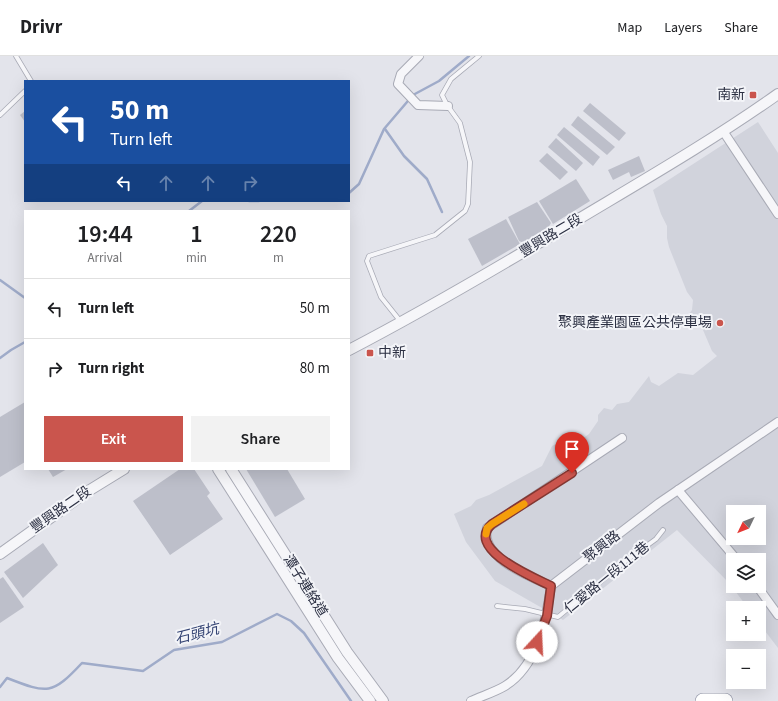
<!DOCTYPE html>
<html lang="en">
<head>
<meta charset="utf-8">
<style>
	body { margin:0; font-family:"Source Sans 3","Noto Sans TC",sans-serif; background:#f2f2f2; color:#202124; height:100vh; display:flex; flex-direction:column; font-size:15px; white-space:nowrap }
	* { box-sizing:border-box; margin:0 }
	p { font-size:13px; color:#757577 }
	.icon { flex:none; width:22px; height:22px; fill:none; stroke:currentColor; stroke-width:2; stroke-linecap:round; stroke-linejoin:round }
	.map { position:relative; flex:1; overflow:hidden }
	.panel { position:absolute; left:24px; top:154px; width:326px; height:260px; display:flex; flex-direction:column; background:#fff; border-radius:0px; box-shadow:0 4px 16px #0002 }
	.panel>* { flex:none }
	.guide { position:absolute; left:24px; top:24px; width:326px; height:122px; border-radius:0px; box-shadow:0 4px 16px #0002; background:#1a4fa0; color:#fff; overflow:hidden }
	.needle { width:26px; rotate:227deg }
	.fabs { position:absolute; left:726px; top:449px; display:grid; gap:8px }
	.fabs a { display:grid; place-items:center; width:40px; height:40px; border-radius:0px; background:#fff; box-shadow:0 4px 16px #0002; font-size:20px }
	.pin { position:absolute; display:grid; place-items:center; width:34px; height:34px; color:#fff; margin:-41px -17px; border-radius:50% 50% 50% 0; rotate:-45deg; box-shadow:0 0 4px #0007 }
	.pin .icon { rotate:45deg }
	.me { position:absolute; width:44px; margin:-22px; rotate:20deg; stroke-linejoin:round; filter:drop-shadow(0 0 3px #0008) }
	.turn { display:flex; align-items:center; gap:14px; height:84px; padding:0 20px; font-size:18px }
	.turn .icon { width:52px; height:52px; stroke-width:2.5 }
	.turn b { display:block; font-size:28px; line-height:34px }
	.lanes { display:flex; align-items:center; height:38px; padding:0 20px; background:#0003; justify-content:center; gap:20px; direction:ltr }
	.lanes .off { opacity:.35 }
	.eta { display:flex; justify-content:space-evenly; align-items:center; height:68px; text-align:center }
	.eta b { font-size:24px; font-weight:600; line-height:28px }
	.action { display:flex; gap:8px; margin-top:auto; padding:8px 20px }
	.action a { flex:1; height:46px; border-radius:0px; background:#ca554d; color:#fff; font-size:16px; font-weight:600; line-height:46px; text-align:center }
	.action a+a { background:#f2f2f2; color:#202124 }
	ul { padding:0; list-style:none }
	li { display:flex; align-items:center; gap:12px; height:60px; padding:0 20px; border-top:1px solid #e0e0e0 }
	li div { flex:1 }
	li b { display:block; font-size:15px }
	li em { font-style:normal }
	header { display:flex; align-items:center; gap:24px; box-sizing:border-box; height:56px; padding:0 20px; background:#fff; border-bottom:1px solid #e0e0e0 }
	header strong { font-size:19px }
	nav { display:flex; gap:22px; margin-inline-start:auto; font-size:14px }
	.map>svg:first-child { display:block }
	.built { fill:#d1d3dc; fill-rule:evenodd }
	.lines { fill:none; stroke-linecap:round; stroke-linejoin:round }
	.stream { stroke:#9fabc9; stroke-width:2.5 }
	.building { fill:#bdbfca }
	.service-casing { stroke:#a8aab5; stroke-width:5.5 }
	.minor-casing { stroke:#a8aab5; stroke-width:10 }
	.tertiary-casing { stroke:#a8aab5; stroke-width:12 }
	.motorway-casing { stroke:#8b8fa1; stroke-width:16 }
	.service { stroke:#f6f6f9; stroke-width:4 }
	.minor { stroke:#f6f6f9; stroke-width:8 }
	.tertiary { stroke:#f6f6f9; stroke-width:10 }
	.motorway { stroke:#fff; stroke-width:15 }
	.route-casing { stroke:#833732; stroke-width:10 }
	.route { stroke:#ca554d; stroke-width:7 }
	.slow { stroke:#f59e0b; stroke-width:7 }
	.poi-dot { fill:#ca554d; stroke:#f3f4f8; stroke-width:1.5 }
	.labels { text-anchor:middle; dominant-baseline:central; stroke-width:4; stroke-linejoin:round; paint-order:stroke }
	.poi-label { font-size:14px; fill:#2b2f42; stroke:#f3f4f8; text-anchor:end }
	.street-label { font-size:14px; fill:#2b2f42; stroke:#f3f4f8 }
	.water-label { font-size:15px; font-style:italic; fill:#364575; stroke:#f3f4f8 }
</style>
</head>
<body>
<header>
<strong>Drivr</strong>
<nav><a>Map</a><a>Layers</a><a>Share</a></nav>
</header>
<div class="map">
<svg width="778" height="645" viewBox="0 0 778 645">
	<rect width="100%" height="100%" fill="#e3e4eb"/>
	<path class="built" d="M758,66L778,97V592L759,567V552H748L729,527L677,474L563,564L495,525L466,486L454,458L471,450L476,444L489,439L542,410L552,390L571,381L576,380L582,383L589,378L598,365V359L604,352L612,354L617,348L629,346L649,320L651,326L659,330L678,317L693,319L717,300L712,295L703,274L698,268L686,266L684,264L692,254L693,244L687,236L669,191L667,182V170L661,158L653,134ZM733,456H759V482H733ZM733,504H759V530H733Z"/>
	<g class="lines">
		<g class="stream">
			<polyline points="385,73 404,100 427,123 442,156"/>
			<polyline points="349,137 359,128 384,73 413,39 439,25 469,0"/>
			<polyline points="249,145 259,145"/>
			<polyline points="189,155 202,145"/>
			<polyline points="0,224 25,242"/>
			<polyline points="0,302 11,294 25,286"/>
			<path d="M0,631L7,622C48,638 52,639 82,607L143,615L174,594L222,586L277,558L291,565L304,577L351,645"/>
		</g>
	</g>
	<g class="building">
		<polygon points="590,47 626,77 619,85 583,55"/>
		<polygon points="25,55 25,66 20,59"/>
		<polygon points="578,60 615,91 607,99 571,69"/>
		<polygon points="564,71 600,101 593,110 557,79"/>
		<polygon points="556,82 583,107 576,115 548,91"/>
		<polygon points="547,97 568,116 560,124 539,105"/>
		<polygon points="639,100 645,115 631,121 629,116 613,124 608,114"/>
		<polygon points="576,123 590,145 553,168 539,145"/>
		<polygon points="537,146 551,167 548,172 524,187 519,185 508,161"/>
		<polygon points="506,163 520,188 482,210 468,183"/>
		<polygon points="25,346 25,406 0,421 0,361"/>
		<polygon points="48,413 67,413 53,421"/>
		<polygon points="180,413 194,413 210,437 207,440 223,463 170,499 133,445"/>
		<polygon points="246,413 287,413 305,443 275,461"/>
		<polygon points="43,487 58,509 23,542 4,516"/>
		<polygon points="3,521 24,551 0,567 0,523"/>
	</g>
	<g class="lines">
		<g class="service-casing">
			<g id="service">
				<polyline points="16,0 31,25"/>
				<polyline points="0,59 25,35"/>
				<polyline points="401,266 381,241 367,205 369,200 435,179 465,155 468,148 470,106 460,67 447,49 442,39 451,23 479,0"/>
				<polyline points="497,550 525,553 558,561 623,507 656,483 663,474"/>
			</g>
		</g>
		<g class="minor-casing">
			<g id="minor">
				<polyline points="419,0 401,18 398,28 418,49 448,50"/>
				<polyline points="723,75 778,158"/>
				<polyline points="678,434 737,504"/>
				<path d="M551,530C529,520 480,502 487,472L622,382"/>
				<polyline points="757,530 778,559"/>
				<path d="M471,645C482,640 495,636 505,630C537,610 546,566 551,530L659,447L778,366"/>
			</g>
		</g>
		<g class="tertiary-casing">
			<g id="tertiary">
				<path d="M349,294C422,256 492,215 562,173C635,129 709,87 778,38"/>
				<polyline points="218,413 338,602 370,645"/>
				<polyline points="231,413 347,596 383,645"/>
				<polyline points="0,498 85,437 124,413"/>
			</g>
		</g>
		<g class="motorway-casing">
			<polyline id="motorway" points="703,645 725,645"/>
		</g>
		<use href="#service" class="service"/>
		<use href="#minor" class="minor"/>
		<use href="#tertiary" class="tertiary"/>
		<use href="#motorway" class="motorway"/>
	</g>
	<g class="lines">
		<g class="route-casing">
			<path id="route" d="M537,586L547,560L551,530C535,522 464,493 492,468L572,417"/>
		</g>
		<use href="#route" class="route"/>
		<polyline class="slow" points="486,478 487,472 492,468 524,448"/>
	</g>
	<g class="poi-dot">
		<rect x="749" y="35" width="8" height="8" rx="2"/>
		<circle cx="720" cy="267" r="4"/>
		<rect x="366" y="293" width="8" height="8" rx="2"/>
	</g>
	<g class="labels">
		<g class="poi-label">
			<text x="745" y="39">南新</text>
			<text x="712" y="267">聚興產業園區公共停車場</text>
			<text x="378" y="297" text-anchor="start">中新</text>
		</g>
		<g class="street-label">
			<text transform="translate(551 180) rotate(-31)">豐興路二段</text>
			<text transform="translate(61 454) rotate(-35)">豐興路二段</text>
			<text transform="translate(602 491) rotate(-38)">聚興路</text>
			<text transform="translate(607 522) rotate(-39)">仁愛路一段111巷</text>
			<text transform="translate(305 530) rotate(58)">潭子連絡道</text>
		</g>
		<g class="water-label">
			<text transform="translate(197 578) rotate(-14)">石頭坑</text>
		</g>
	</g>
</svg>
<div class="fabs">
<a><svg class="needle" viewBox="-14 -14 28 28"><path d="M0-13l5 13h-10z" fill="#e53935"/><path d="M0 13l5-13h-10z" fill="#757577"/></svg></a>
<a><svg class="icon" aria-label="layers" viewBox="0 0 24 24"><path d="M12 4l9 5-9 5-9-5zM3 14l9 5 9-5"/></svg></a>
<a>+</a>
<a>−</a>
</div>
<div class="pin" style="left:572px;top:417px;background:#d93025"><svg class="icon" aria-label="arrive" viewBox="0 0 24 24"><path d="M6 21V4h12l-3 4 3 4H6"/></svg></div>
<svg class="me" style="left:537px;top:586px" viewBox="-20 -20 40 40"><circle r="19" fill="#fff"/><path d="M0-13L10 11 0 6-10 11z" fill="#ca554d"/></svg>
<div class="guide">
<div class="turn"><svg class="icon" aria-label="left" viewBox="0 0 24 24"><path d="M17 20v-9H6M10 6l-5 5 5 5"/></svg><div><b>50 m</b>Turn left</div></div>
<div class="lanes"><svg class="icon" aria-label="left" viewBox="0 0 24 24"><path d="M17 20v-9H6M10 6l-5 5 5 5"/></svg><svg class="icon off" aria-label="ahead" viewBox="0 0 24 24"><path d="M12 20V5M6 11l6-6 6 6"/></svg><svg class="icon off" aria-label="ahead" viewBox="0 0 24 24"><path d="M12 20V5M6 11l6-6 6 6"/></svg><svg class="icon off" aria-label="right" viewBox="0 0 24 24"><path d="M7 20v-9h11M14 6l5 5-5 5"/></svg></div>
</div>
<section class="panel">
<div class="eta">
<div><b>19:44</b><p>Arrival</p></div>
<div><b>1</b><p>min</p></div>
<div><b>220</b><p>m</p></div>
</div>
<ul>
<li><svg class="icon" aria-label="left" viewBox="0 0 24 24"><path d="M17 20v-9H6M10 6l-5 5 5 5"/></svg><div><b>Turn left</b></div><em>50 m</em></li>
<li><svg class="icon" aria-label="right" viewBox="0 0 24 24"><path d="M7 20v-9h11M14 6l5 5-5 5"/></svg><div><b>Turn right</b></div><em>80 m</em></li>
</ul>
<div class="action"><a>Exit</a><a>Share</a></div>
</section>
</div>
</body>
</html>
